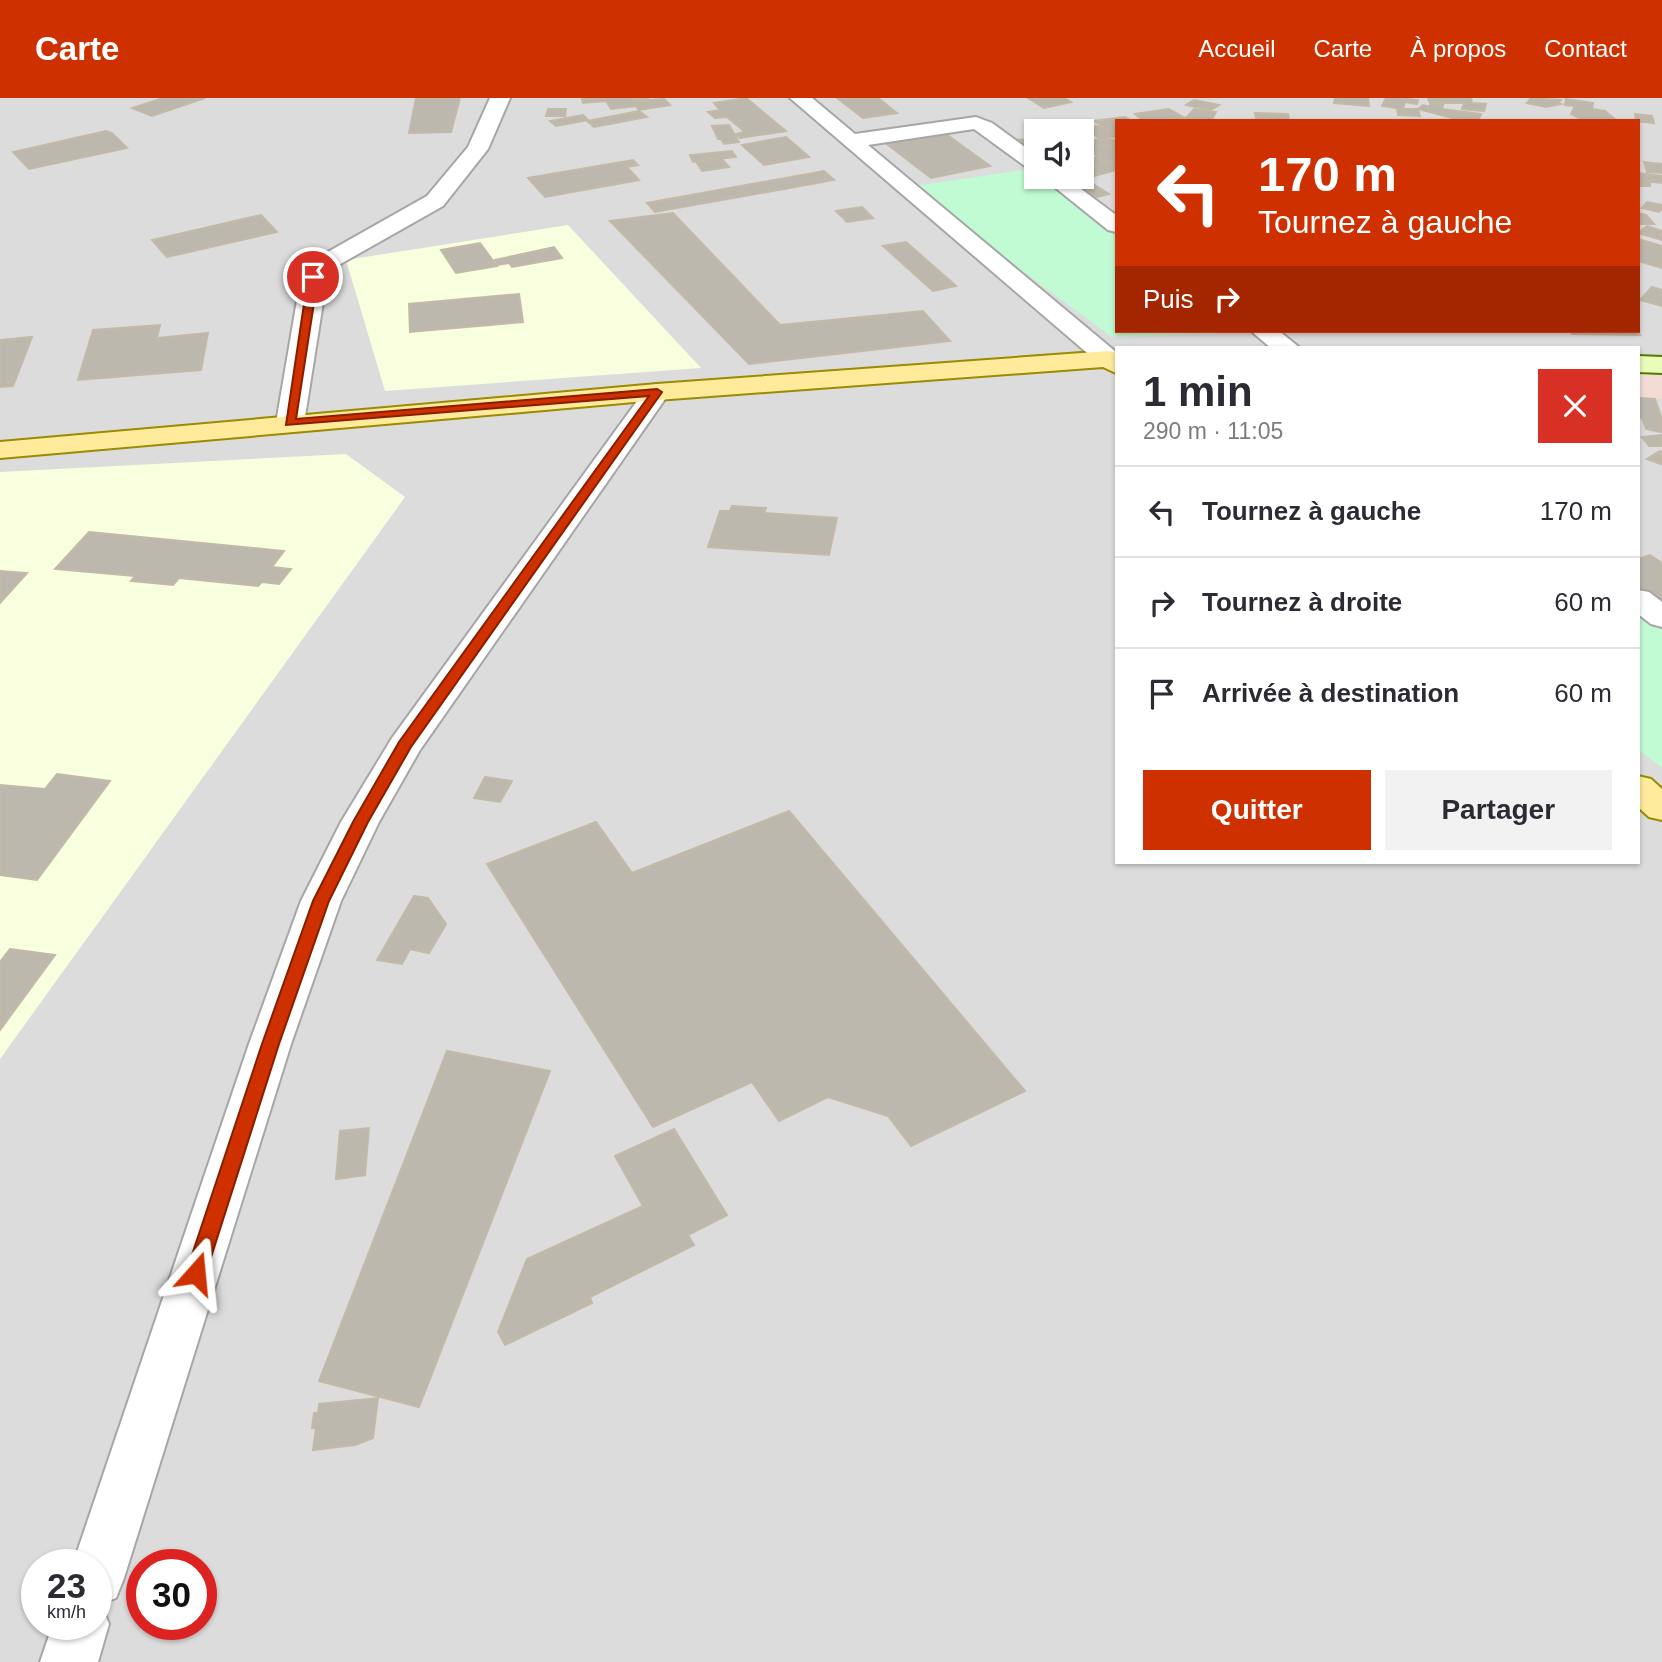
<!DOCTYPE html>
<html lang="fr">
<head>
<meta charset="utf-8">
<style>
	body { margin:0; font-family:Helvetica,sans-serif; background:#f2f2f3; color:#2b2b33; height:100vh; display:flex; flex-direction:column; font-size:26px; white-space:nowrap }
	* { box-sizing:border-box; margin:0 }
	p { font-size:23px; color:#7c7c81 }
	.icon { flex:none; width:38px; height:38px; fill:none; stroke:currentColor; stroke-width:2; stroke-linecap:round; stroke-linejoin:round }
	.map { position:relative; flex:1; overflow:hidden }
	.drawer { position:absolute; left:1115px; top:248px; width:525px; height:518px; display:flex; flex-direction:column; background:#fff; border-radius:0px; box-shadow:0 2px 5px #0004 }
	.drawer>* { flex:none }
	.top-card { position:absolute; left:1115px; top:21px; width:525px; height:214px; border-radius:0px; box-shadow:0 2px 5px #0004; background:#ce3000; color:#fff; overflow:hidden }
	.controls { position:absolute; left:1024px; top:21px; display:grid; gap:14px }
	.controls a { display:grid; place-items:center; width:70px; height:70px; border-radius:0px; background:#fff; box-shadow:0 2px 5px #0004; font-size:35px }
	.speed { position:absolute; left:21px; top:1451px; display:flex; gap:14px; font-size:35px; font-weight:700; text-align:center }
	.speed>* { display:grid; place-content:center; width:91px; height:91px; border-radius:50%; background:#fff; box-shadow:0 2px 5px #0004; line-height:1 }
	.speed small { font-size:18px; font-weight:400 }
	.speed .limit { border:10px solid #d22; background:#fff; color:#111 }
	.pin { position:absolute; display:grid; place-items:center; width:60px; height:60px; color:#fff; margin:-30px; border:4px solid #fff; border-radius:50%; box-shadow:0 2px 7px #0007 }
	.me { position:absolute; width:77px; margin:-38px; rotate:18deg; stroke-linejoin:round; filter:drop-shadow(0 0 5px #0008) }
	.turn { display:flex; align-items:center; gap:24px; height:147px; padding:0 28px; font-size:32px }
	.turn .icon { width:91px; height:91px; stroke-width:2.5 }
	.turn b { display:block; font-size:49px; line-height:60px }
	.then { display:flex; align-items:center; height:66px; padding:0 28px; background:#0003; gap:14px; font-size:26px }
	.round { display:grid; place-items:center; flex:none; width:74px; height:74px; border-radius:0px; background:#f2f2f3 }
	.overview { display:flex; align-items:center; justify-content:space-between; height:119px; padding:0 28px }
	h1 { font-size:42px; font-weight:800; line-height:52px }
	.button { display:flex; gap:14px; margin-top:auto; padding:14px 28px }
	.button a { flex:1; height:80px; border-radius:0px; background:#ce3000; color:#fff; font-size:28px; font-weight:800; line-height:80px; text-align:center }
	.button a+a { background:#f2f2f3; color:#2b2b33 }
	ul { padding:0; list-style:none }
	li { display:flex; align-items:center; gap:21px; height:91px; padding:0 28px; border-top:2px solid #e1e1e2 }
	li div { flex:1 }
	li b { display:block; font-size:26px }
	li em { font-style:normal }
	header { display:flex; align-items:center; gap:42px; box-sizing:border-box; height:98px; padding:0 35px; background:#ce3000; color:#fff }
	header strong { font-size:33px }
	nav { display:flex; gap:38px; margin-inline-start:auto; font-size:24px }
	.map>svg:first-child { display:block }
	.residential { fill:#dddcdc; fill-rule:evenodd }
	.commercial { fill:#f2dcd4 }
	.education { fill:#f8ffdf }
	.park { fill:#c1fbd3 }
	.building { fill:#bdb8ae; stroke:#c3b9a7; stroke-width:2 }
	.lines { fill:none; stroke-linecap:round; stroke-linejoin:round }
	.street-casing { stroke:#a6a6a6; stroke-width:4 }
	.secondary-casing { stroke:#527c01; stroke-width:4 }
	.primary-casing { stroke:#9a8b00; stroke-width:4 }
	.street { fill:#fff; fill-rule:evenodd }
	.secondary { fill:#e9fcb8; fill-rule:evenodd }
	.primary { fill:#ffeb9b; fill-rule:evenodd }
	.route { fill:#ce3000; stroke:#861f00; stroke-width:2 }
</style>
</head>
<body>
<header>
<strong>Carte</strong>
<nav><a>Accueil</a><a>Carte</a><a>À propos</a><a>Contact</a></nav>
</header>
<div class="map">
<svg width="1662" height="1564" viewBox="0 0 1662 1564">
	<rect width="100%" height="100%" fill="#f0efe5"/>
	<path class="residential" d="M0,0H1662V1564H0ZM1116,23H1638V233H1116ZM1036,33H1082V79H1036ZM1116,250H1638V765H1116ZM37,1466H96V1526H37ZM142,1466H201V1526H142Z"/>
	<polygon class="commercial" points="1638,270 1662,271 1662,301 1638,299"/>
	<g class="education">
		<polygon points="568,127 701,270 385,293 346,162"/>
		<polygon points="346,356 405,399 0,961 0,374"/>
	</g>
	<g class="park">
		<polygon points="1030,71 1036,79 1041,79 1116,135 1116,233 1250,234 1112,239 908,89"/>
		<polygon points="1638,507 1662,524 1662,670 1638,651"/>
	</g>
	<g class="building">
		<polygon points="163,0 205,0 152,18 132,10"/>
		<polygon points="416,0 460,0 451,34 409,35"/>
		<polygon points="649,0 632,3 664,1 670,7 639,12 636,8 611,11 606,3 583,5 582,1"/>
		<polygon points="746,0 786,33 740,40 736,36 745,34 727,19 715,20 708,14 720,12 714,5"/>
		<polygon points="837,0 878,0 897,15 863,20"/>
		<polygon points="1028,0 1064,0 1071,4 1044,10"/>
		<polygon points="1335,0 1368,0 1369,8 1334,5"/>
		<polygon points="1386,0 1399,0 1418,2 1417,6 1405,4 1403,11 1382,8"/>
		<polygon points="1428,0 1471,0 1472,5 1486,6 1484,13 1462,11 1464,5 1430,5"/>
		<polygon points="1531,0 1561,2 1558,5 1561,6 1546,9 1527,5"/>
		<polygon points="1566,1 1593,5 1592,11 1605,13 1617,23 1583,22 1571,16 1575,8 1565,7"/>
		<polygon points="1194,2 1219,7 1211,12 1186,7"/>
		<polygon points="1430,6 1443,7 1442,11 1481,16 1478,23 1464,23 1418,11 1423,7 1430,9"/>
		<polygon points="548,11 566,11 565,18 546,18"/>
		<polygon points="1169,11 1185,20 1144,23 1135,16"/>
		<polygon points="1194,11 1216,14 1211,23 1186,20"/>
		<polygon points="1397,11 1418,11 1420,18 1398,17"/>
		<polygon points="639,13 647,19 594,29 587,23"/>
		<polygon points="1255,15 1288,16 1289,22 1256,20"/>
		<polygon points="1635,16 1652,18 1654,25 1636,23"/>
		<polygon points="583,17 588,22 556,28 550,23"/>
		<polygon points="1125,19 1132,23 1116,23 1116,37 1094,23"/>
		<polygon points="729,27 739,44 724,46 721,41 718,41 712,28"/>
		<polygon points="1100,28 1107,33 1113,33 1116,39 1099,41 1087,29"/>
		<polygon points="106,33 112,35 127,50 29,71 13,54"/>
		<polygon points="946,36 990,68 931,80 887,46"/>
		<polygon points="786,39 809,59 764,67 742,47"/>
		<polygon points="1030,41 1036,47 1036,53 1025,54 1014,42"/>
		<polygon points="1082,42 1114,42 1116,47 1089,48 1094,55 1082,55"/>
		<polygon points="1116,48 1116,62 1101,64 1116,64 1116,72 1069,85 1058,79 1082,79 1082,73 1098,68 1089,64 1092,60 1097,60 1092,49"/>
		<polygon points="732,53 736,59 693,64 690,57"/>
		<polygon points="722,61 729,69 702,73 697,65"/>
		<polygon points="633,62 638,67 627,69 639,82 545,99 528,80"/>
		<polygon points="1644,64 1662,66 1662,75 1647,74"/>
		<polygon points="824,73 834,82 655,114 647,105"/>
		<polygon points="1638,75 1662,78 1662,85 1644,83 1650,85 1650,88 1638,88"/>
		<polygon points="1088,83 1109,96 1092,100 1071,86"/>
		<polygon points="1647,104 1662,107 1662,111 1659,114 1642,110"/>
		<polygon points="862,109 873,120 847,124 836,113"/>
		<polygon points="673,115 780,227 923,213 950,243 749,266 610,123"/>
		<polygon points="1638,115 1646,117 1654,126 1638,126"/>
		<polygon points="261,117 277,134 167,159 152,142"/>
		<polygon points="1647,128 1662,133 1662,142 1638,135"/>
		<polygon points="1638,141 1662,148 1662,170 1638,163"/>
		<polygon points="906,144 956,188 933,193 883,148"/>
		<polygon points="480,145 497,168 456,175 441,152"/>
		<polygon points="554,149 562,160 512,169 509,165 498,167 495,162"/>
		<polygon points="1652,189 1662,192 1662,208 1640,202"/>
		<polygon points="519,196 523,224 410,234 409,206"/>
		<polygon points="160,227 157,240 208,235 201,272 78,282 93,232"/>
		<polygon points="1570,233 1637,233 1640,237 1572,236"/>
		<polygon points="32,239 13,288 0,289 0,242"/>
		<polygon points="1638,300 1655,301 1662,322 1661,334 1646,331 1642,320 1638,319"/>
		<polygon points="1662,337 1662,348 1649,348 1642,339"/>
		<polygon points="1660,353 1662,354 1661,366 1647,361"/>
		<polygon points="732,408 766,410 764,415 837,420 829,457 708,449 720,413 730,413"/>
		<polygon points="89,434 284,453 272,469 291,471 279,486 262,484 258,488 179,480 173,487 131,483 135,478 55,471"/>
		<polygon points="1650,457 1662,465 1662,512 1638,496 1638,461"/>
		<polygon points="0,473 27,475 0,505"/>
		<polygon points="57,676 110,683 37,782 0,777 0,687 45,691"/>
		<polygon points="485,679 512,683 500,704 474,700"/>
		<polygon points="789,713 1025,993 911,1048 888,1018 828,999 779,1023 752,984 653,1029 487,766 596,724 632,775"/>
		<polygon points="414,798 428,800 446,826 429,855 410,851 402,866 377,862"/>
		<polygon points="10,851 55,857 0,932 0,864"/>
		<polygon points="447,953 550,973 419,1309 319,1283"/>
		<polygon points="369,1030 365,1077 336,1081 340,1033"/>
		<polygon points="674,1031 727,1117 688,1137 694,1147 590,1199 592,1205 505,1247 498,1234 527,1161 643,1108 615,1058"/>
		<polygon points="378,1300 373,1340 355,1347 313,1352 316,1330 312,1330 314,1315 318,1315 319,1306"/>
	</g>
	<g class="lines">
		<g class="street-casing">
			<g id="street">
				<polygon points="490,0 510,0 488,51 443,108 328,173 304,325 300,331 290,333 280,331 276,325 301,179 310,164 427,98 468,49"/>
				<polygon points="790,0 812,0 855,36 976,19 992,25 1036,57 1036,73 1029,71 974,31 868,47 1116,254 1116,267 1100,266"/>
				<polygon points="1042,79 1065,79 1116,117 1116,134 1108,132"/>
				<polygon points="1251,233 1279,233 1300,250 1271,250"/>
				<polygon points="657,286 666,288 670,294 420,652 379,724 341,803 291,946 124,1480 116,1500 101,1506 109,1526 98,1564 40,1564 53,1526 96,1526 96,1466 73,1466 249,946 301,803 341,724 392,640 648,288"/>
				<polygon points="1638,492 1649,494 1662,504 1662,529 1651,526 1638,516"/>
			</g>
		</g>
		<g class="secondary-casing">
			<polygon id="secondary" points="1638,258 1662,259 1662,275 1638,274"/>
		</g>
		<g class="primary-casing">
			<g id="primary">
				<polygon points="1109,253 1116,255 1116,275 1103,269 657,302 0,360 0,344 657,286"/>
				<polygon points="1638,678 1651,681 1662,691 1662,722 1649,719 1638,709"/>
			</g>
		</g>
		<use href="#street" class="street"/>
		<use href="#secondary" class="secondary"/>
		<use href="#primary" class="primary"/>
	</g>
	<polygon class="route" points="313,176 318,179 296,321 657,291 662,294 411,649 368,724 329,803 279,946 206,1175 203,1181 196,1183 189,1181 186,1175 262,946 313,803 353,724 399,644 649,298 286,327 308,179"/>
</svg>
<div class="controls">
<a><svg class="icon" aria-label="sound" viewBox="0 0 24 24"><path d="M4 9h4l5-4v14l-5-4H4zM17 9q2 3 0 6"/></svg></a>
</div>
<div class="speed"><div>23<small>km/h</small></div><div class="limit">30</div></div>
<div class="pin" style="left:313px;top:179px;background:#d93025"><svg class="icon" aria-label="arrive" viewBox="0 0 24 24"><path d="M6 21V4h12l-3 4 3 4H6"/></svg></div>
<svg class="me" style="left:196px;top:1175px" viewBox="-20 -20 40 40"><path d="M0-17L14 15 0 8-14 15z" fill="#ce3000" stroke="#fff" stroke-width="4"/></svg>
<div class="top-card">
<div class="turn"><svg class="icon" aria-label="left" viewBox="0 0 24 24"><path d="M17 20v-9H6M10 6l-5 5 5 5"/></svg><div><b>170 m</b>Tournez à gauche</div></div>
<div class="then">Puis<svg class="icon" aria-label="right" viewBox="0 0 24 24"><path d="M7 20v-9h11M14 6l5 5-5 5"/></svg></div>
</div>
<section class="drawer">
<div class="overview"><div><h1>1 min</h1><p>290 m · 11:05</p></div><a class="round" style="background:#d93025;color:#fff"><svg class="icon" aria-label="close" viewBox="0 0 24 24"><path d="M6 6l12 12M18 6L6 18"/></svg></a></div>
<ul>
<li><svg class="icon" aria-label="left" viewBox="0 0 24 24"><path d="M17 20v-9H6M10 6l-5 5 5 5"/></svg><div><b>Tournez à gauche</b></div><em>170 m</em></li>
<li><svg class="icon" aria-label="right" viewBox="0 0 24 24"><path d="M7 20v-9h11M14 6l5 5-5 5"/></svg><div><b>Tournez à droite</b></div><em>60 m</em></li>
<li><svg class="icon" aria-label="arrive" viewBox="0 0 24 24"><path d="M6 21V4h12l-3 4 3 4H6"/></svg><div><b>Arrivée à destination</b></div><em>60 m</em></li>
</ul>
<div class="button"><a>Quitter</a><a>Partager</a></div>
</section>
</div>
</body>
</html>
